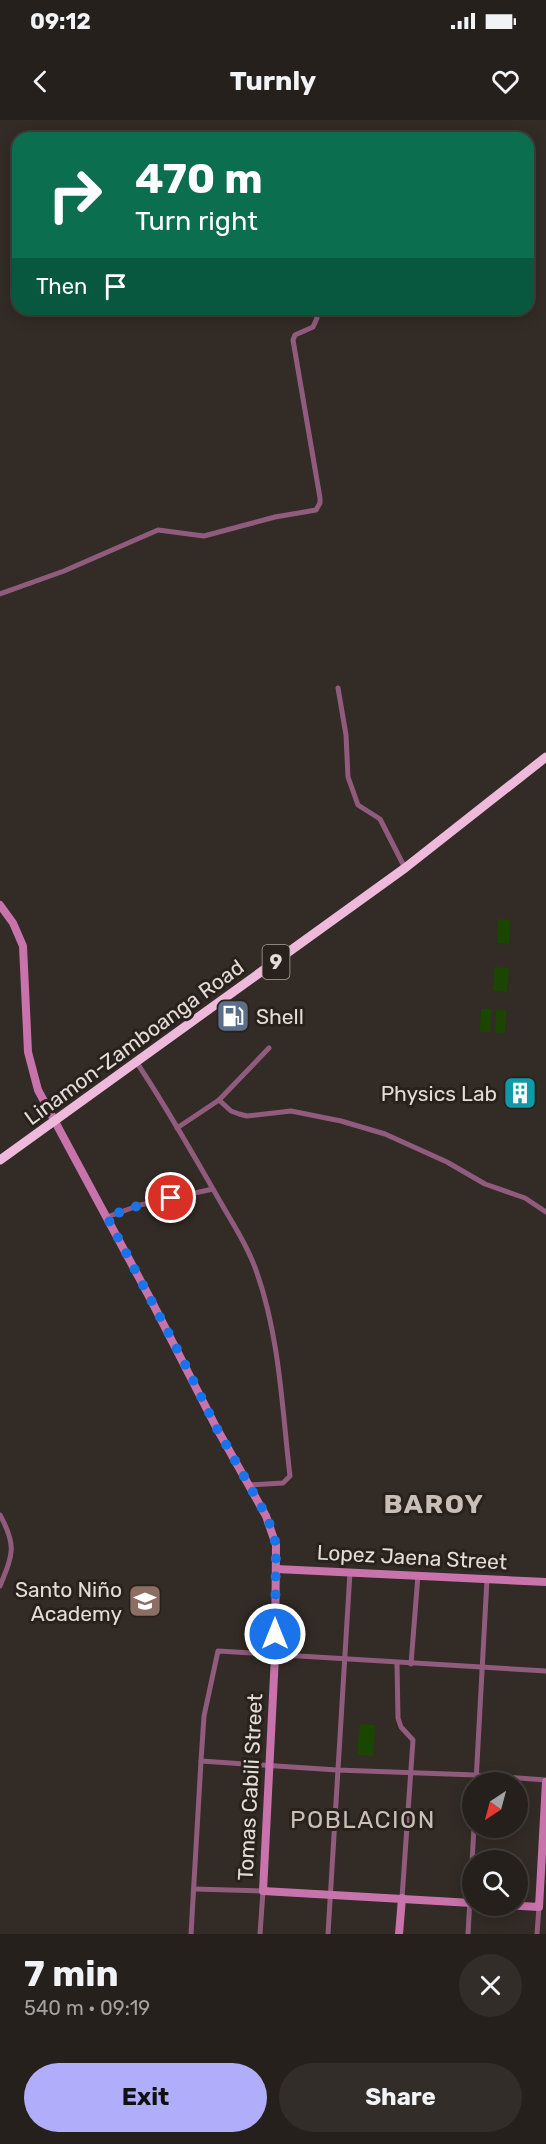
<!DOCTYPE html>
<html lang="en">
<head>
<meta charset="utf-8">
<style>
	body { margin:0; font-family:Rubik,sans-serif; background:#322d29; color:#f1f3f6; height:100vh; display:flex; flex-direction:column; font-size:22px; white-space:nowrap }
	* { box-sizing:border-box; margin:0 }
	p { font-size:20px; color:#a4a3a3 }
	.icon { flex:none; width:33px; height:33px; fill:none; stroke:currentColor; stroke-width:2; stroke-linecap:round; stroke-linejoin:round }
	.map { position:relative; height:1814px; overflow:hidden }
	.details { display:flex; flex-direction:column; background:#26201c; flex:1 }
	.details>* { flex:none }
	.guide { position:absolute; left:12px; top:12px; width:522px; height:183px; border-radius:18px; box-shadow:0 3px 15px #0003,0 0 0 2px #423e3b; background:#0b6e4f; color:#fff; overflow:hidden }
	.needle { width:39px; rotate:216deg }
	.fabs { position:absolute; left:462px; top:1652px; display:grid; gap:12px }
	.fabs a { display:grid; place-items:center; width:66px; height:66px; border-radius:50%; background:#26201c; box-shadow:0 3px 15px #0003,0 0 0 2px #423e3b; font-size:30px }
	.pin { position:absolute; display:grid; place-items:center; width:51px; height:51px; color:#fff; margin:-26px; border:3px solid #fff; border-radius:50%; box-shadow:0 2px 6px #0007 }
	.me { position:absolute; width:66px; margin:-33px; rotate:0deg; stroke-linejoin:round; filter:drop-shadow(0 0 4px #0008) }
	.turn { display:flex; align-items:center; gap:21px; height:126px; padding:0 24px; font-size:27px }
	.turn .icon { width:78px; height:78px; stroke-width:2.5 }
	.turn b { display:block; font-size:42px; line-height:51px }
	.then { display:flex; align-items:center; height:57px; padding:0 24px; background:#0003; gap:12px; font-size:22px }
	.round { display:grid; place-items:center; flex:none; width:63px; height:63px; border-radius:32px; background:#322d29 }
	.overview { display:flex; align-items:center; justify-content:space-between; height:102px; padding:0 24px }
	h1 { font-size:36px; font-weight:700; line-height:45px }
	.primary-button { display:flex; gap:12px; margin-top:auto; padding:12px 24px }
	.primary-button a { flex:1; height:69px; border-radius:36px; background:#b0aefa; color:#111; font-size:24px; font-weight:700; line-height:69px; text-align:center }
	.primary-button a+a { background:#322d29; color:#f1f3f6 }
	.status { display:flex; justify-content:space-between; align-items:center; height:42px; padding:0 30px; background:#26201c; direction:ltr }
	.status svg { height:16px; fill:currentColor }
	header { display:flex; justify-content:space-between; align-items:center; height:78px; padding:0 24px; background:#26201c; font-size:27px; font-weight:700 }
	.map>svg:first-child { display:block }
	.green { fill:#1a4601 }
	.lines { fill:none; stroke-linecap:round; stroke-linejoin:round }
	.street { stroke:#915b7e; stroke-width:5 }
	.secondary { stroke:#c973ac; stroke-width:8 }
	.highway { stroke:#efb9db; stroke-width:9 }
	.route { stroke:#1a73e8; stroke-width:10; stroke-dasharray:0 18 }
	.labels { text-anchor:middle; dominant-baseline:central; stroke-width:6; stroke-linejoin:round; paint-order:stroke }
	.shield { fill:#29211b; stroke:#aba5a0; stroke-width:1.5 }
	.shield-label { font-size:20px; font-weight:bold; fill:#e3ddd9 }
	.poi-label { font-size:21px; fill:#e3ddd9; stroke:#29211b; text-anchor:end }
	.street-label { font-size:21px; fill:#e3ddd9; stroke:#29211b }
	.quarter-label { font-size:24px; letter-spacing:1.5px; fill:#c9bfb7; stroke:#29211b }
	.district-label { font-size:27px; font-weight:bold; letter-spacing:1.5px; fill:#c9bfb7; stroke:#29211b }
</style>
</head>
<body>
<div class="status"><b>09:12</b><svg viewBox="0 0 49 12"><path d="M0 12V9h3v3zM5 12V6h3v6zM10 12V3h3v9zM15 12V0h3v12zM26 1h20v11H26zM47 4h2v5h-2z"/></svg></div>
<header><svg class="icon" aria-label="back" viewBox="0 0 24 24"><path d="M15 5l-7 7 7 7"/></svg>Turnly<svg class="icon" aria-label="heart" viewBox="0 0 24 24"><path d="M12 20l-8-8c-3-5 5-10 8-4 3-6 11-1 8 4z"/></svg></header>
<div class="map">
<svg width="546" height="1814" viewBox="0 0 546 1814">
	<rect width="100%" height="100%" fill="#332b25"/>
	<g class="green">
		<polygon points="498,799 510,800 509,824 497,823"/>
		<polygon points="495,847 509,848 507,872 493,871"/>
		<polygon points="481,889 492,889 490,912 480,912"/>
		<polygon points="496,889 506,890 505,913 495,913"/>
		<polygon points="360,1604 375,1605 373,1636 357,1635"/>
	</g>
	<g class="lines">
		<g class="street">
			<polyline points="0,474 64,451 158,410 204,416 275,397 316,390 320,383 320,378 293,220 295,215 313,207 317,198 315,189"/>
			<polyline points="338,568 346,615 348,657 358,685 380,699 405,748"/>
			<path d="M137,943C166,986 191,1031 217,1076C231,1101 248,1126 257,1153C280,1219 282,1289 290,1356L283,1363L248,1365"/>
			<polyline points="219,980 231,991 239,994 247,996 291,991 341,1001 385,1014 447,1042 485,1064 525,1078 546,1092"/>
			<polyline points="177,1008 219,980 269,928"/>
			<polyline points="107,1097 140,1085 213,1069"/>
			<path d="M0,1395C17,1426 13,1434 0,1466"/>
			<polyline points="397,1543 398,1598 401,1607 413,1620 402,1778"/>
			<polyline points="411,1544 418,1455"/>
			<polyline points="201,1641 204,1596 218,1531 546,1551"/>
			<polyline points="476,1662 487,1459"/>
			<polyline points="194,1769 263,1771 260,1814"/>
			<polyline points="191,1814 201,1641 337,1650 476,1655 546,1660"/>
			<polyline points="328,1814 350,1452"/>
			<polyline points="468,1814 474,1707"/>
			<polyline points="537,1814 539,1787"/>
		</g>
		<g class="secondary">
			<polyline points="0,785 13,803 23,826 28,932 38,970 151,1180 216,1307 266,1396 276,1425 275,1536 263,1771 472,1783"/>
			<polyline points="276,1449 546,1462"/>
			<polyline points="502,1785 539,1787 546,1662"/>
			<polyline points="399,1814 402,1778"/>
		</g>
		<polyline class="highway" points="0,1040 405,748 546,637"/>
	</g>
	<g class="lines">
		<polyline class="route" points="171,1078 140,1085 107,1097 187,1248 216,1307 262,1388 272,1409 276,1425 275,1514"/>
	</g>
	<defs>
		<g id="fuel-square" transform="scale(1.725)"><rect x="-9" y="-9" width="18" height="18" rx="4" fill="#5c6f8a" stroke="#29211b"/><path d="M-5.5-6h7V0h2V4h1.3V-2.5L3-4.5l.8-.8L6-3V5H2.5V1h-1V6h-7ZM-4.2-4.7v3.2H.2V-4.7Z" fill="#fff"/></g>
		<g id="building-square" transform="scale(1.725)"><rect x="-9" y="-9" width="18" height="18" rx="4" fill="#0f9aa8" stroke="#29211b"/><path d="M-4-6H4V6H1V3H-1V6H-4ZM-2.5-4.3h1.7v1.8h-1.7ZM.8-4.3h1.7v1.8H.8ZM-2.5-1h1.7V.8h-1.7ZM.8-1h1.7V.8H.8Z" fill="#fff"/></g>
		<g id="school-square" transform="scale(1.725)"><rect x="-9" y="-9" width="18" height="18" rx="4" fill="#8d6e63" stroke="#29211b"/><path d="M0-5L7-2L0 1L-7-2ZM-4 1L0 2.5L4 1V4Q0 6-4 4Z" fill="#fff"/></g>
	</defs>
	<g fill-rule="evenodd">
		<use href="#fuel-square" x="233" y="896"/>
		<use href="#building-square" x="520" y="973"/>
		<use href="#school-square" x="145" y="1481"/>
	</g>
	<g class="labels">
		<rect class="shield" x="262.5" y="825" width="27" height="34" rx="4.5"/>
		<g class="shield-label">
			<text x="276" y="842">9</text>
		</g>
		<g class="poi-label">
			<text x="256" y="896" text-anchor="start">Shell</text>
			<text x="497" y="973">Physics Lab</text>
			<text x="122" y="1469">Santo Niño<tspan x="122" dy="24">Academy</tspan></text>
		</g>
		<g class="street-label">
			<text transform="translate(134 922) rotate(-36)">Linamon-Zamboanga Road</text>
			<text transform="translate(412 1437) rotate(3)">Lopez Jaena Street</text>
			<text transform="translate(250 1667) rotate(-87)">Tomas Cabili Street</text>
		</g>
		<g class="quarter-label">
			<text x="363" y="1700">POBLACION</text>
		</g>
		<g class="district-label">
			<text x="434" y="1384">BAROY</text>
		</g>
	</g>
</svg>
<div class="fabs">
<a><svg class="needle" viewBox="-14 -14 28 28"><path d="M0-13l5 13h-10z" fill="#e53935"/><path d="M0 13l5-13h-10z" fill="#a4a3a3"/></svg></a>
<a><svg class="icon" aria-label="search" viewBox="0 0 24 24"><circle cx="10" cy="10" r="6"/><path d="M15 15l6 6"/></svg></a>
</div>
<div class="pin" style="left:171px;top:1078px;background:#d93025"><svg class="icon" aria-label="arrive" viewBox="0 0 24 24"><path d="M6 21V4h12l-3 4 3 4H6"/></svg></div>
<svg class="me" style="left:275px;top:1514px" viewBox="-20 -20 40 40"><circle r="17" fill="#1a73e8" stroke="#fff" stroke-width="3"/><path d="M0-11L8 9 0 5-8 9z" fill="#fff"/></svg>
<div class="guide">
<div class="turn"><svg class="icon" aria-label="right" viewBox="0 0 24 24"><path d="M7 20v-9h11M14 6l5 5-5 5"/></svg><div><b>470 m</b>Turn right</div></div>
<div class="then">Then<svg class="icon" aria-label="arrive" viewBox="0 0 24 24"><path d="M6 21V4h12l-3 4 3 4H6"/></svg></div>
</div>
</div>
<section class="details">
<div class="overview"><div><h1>7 min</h1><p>540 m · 09:19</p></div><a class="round"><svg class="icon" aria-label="close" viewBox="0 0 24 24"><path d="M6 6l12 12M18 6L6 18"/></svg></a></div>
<div class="primary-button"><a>Exit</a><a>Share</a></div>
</section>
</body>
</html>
